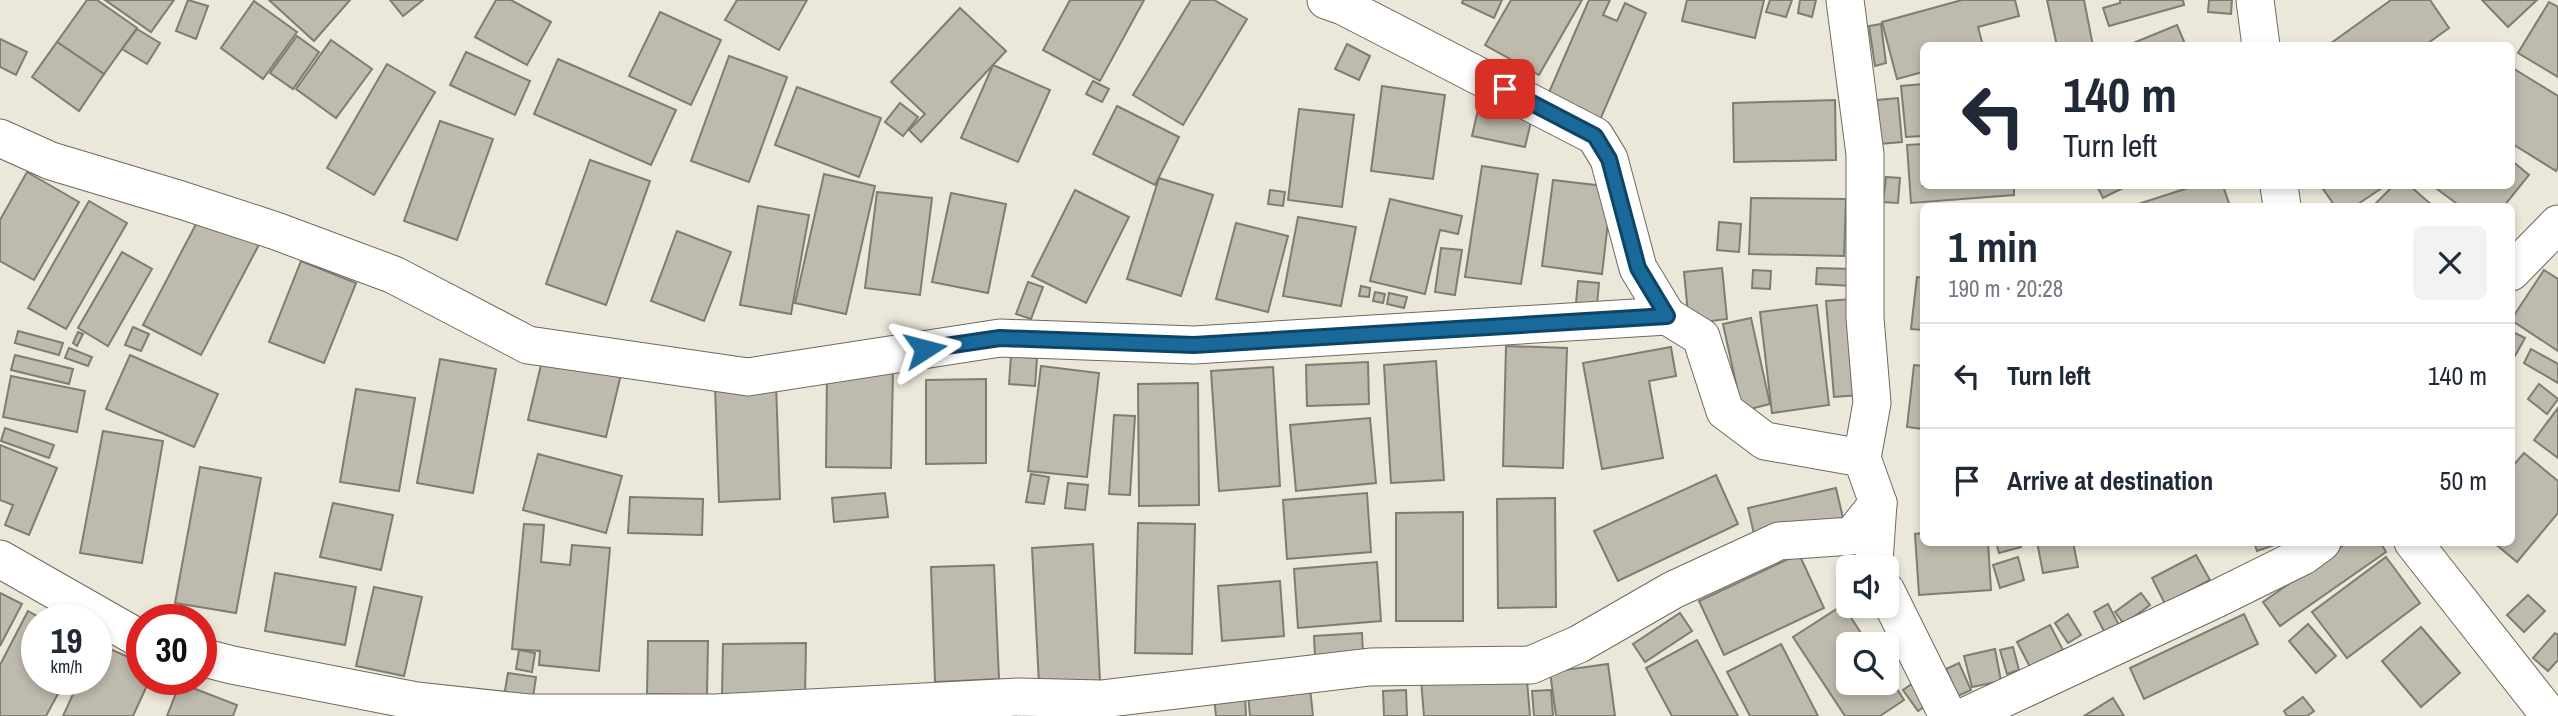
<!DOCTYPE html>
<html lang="en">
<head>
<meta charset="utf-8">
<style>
	body { margin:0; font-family:"Archivo Narrow",sans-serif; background:#f2f2f3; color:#1f2937; height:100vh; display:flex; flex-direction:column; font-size:26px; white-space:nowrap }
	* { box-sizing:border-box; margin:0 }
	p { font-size:23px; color:#747a83 }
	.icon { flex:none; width:38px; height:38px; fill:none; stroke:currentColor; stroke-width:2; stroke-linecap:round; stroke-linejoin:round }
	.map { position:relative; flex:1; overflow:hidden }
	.details { position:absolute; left:1920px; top:203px; width:595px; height:343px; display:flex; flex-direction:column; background:#fff; border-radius:10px; box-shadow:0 4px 10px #0003 }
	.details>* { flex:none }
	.top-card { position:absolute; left:1920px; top:42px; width:595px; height:147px; border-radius:10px; box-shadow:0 4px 10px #0003; background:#fff; color:#1f2937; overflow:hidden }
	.tools { position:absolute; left:1836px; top:555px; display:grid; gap:14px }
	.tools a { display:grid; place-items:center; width:63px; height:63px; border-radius:10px; background:#fff; box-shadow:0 4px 10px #0003; font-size:35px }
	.speed { position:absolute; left:21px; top:604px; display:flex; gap:14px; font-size:35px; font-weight:700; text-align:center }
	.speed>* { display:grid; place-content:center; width:91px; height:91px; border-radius:50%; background:#fff; box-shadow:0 4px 10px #0003; line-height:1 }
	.speed small { font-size:18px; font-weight:400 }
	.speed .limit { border:10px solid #d22; background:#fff; color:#111 }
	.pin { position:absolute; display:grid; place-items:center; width:60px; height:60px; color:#fff; margin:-30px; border-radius:14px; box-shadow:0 4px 10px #0006 }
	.me { position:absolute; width:77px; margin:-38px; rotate:81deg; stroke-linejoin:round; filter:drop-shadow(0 0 5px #0008) }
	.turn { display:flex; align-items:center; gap:24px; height:147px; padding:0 28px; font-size:32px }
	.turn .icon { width:91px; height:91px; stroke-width:2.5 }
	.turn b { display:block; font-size:49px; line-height:60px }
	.round { display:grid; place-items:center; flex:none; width:74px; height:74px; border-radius:10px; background:#f2f2f3 }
	.headline { display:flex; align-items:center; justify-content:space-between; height:119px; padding:0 28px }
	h1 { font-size:42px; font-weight:700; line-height:52px }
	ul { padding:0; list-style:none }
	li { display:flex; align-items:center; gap:21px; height:105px; padding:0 28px; border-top:2px solid #e0e1e3 }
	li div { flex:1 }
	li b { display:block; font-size:26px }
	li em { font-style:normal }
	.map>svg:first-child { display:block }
	.building { fill:#bebaad; stroke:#7f7c70; stroke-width:2 }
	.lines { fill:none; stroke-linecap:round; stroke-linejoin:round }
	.minor-casing { stroke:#6e6a5e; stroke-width:39 }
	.minor { stroke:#fff; stroke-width:37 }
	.route-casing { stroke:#104465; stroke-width:18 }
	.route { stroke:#19699b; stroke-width:12 }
</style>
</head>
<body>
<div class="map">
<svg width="2558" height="716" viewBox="0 0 2558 716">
	<rect width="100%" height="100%" fill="#ebe7d9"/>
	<g class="building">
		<polygon points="87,0 97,0 137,28 104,74 57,42"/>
		<polygon points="105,0 174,0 151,32"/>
		<polygon points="188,0 208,6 196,39 176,31"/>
		<polygon points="269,0 350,0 314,41"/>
		<polygon points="390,0 423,0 403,16"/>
		<polygon points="496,0 511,0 551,22 527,65 475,37"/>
		<polygon points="737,0 807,0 779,50 725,20"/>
		<polygon points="1070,0 1144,0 1100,81 1043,50"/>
		<polygon points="1191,0 1214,0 1247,19 1183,125 1133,95"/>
		<polygon points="1463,0 1502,0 1494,18 1462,3"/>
		<polygon points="1511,0 1582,0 1539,75 1485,45"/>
		<polygon points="1589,0 1610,0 1603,15 1617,21 1625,3 1646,13 1600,120 1547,97"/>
		<polygon points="1687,0 1764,0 1755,38 1682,21"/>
		<polygon points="1770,0 1792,0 1786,17 1766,12"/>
		<polygon points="1800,0 1816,0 1812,17 1798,13"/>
		<polygon points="1962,0 2015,0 2019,16 1978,27 1983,46 1923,46 1923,72 1897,79 1882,22"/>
		<polygon points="2047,0 2084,0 2093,46 2057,46"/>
		<polygon points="2120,0 2183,0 2184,5 2109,26 2103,8 2120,3"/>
		<polygon points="2209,0 2232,0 2231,14 2208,12"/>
		<polygon points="2391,0 2430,0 2449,28 2424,46 2327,46"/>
		<polygon points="2482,0 2537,0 2508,27"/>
		<polygon points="254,1 297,32 263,79 221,48"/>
		<polygon points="2549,2 2558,7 2558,77 2518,53"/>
		<polygon points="960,8 1006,51 921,142 909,130 925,114 891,82"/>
		<polygon points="660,12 721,40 691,105 629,76"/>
		<polygon points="1881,24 1886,63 1875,66 1869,26"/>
		<polygon points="2177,25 2186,46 2126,46"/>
		<polygon points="137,29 160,43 147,64 122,49"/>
		<polygon points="297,36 319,52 293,89 270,73"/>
		<polygon points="0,39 27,52 16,75 0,67"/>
		<polygon points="331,40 372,69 336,118 296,89"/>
		<polygon points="57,42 104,74 79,111 32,77"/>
		<polygon points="1347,44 1370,56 1359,80 1335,69"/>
		<polygon points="466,52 530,81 515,115 450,85"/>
		<polygon points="729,56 787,77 749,182 691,161"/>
		<polygon points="558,59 676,110 651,165 534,114"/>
		<polygon points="387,64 435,92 374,195 327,168"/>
		<polygon points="993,65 1050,90 1018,162 961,138"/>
		<polygon points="2511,67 2558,96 2558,167 2556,171 2511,143"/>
		<polygon points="1093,81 1109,89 1102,102 1086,94"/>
		<polygon points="1923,84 1923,136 1906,137 1901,86"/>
		<polygon points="1382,86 1445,95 1433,179 1371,171"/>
		<polygon points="797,87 881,118 859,177 775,145"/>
		<polygon points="1898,98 1902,142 1880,144 1877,100"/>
		<polygon points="1835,100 1836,160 1734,162 1733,103"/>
		<polygon points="1480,101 1533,113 1525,147 1472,136"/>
		<polygon points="900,103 918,117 903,136 885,122"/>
		<polygon points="1117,106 1179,137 1155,185 1093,154"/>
		<polygon points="1299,109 1354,115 1342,207 1288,200"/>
		<polygon points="440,121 493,139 457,240 404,221"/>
		<polygon points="1923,144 1923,186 2014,186 2014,195 1911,203 1907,145"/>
		<polygon points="590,160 650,181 606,305 546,284"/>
		<polygon points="2511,160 2529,175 2504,206 2460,206 2433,186 2511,186"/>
		<polygon points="1482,166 1538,174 1521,284 1465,277"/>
		<polygon points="27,172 79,202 34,280 0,261 0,220"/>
		<polygon points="824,174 875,186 846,314 795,303"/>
		<polygon points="1886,177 1900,178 1898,203 1883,202"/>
		<polygon points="1159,178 1213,195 1181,296 1127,279"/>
		<polygon points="1553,180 1612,187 1602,274 1542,266"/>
		<polygon points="2097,186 2127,186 2103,198"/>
		<polygon points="2194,186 2223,186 2230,206 2132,206"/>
		<polygon points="2329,186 2385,186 2355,206 2335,206 2323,189"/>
		<polygon points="2393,186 2410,186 2433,206 2373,206"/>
		<polygon points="1075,190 1129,217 1086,303 1032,276"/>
		<polygon points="1270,190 1285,192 1283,206 1268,204"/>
		<polygon points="877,192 932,198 920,295 865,288"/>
		<polygon points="951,193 1006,204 988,293 932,282"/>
		<polygon points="1751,198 1846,199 1844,256 1749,254"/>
		<polygon points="1390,199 1462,216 1458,234 1440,230 1425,294 1370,281"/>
		<polygon points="89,201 127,223 66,329 28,308"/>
		<polygon points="758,206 809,215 791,314 740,305"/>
		<polygon points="205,207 263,237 201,355 143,325"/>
		<polygon points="1298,217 1356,227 1341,306 1283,296"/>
		<polygon points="1719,222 1741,224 1739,252 1717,250"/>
		<polygon points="1236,223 1288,236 1268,312 1216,299"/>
		<polygon points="677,231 731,252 704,321 651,301"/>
		<polygon points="1441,248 1462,250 1455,295 1435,292"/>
		<polygon points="122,252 152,269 108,346 78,328"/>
		<polygon points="301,261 356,283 324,363 269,342"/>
		<polygon points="1722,268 1727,319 1689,324 1684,272"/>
		<polygon points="1817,268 1853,269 1853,286 1816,284"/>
		<polygon points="1753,270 1771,271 1770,289 1752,288"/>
		<polygon points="2544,270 2558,279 2558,351 2511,320"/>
		<polygon points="1917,277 1923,278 1923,330 1911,329"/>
		<polygon points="1578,281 1599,283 1597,305 1576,303"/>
		<polygon points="1028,282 1043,287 1031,319 1016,314"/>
		<polygon points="1361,286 1370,288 1369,297 1359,296"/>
		<polygon points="1375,292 1385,294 1383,303 1373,301"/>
		<polygon points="1389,293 1407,297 1404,308 1387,304"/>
		<polygon points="1852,299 1860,395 1834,397 1826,301"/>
		<polygon points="1817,305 1829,405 1772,413 1760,312"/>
		<polygon points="1751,318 1770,404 1742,411 1723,324"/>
		<polygon points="133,327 149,334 141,351 125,345"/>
		<polygon points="18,331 63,343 59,355 15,343"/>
		<polygon points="2511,331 2525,338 2515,356 2511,354"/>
		<polygon points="78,332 83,334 77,346 73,343"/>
		<polygon points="1506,346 1567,348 1563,468 1503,466"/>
		<polygon points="1671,347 1676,376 1649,381 1663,458 1602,469 1583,363"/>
		<polygon points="69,348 92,357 88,366 65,358"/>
		<polygon points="2531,349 2558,364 2558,383 2524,363"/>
		<polygon points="544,352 622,370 606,437 528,420"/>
		<polygon points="15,355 73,369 69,384 11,370"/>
		<polygon points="130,355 218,394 194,447 106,409"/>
		<polygon points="1011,356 1037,358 1035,386 1009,384"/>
		<polygon points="440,359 496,369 473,493 417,483"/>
		<polygon points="1436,361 1444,480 1391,483 1384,365"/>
		<polygon points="1368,362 1369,404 1307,406 1306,365"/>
		<polygon points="1914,365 1923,366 1923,429 1907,427"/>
		<polygon points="1041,366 1099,373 1087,477 1028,471"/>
		<polygon points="1273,367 1280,486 1219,491 1211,371"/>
		<polygon points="827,371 893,371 891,468 826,467"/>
		<polygon points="11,376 85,391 77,432 3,417"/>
		<polygon points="986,379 986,463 926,464 926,380"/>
		<polygon points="1198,383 1199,505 1139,506 1138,384"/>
		<polygon points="776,384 780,499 719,502 715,386"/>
		<polygon points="2539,384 2558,399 2547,414 2528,399"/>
		<polygon points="356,389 415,398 399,491 340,482"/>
		<polygon points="2558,408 2558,458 2534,440"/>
		<polygon points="1114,415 1135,416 1130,495 1109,494"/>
		<polygon points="1370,418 1376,483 1296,491 1290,425"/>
		<polygon points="5,428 54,445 49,458 1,441"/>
		<polygon points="103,431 163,441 142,563 80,553"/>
		<polygon points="0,445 57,468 29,535 5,525 13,505 0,500"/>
		<polygon points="2524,453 2558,481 2558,513 2517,562 2493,542 2511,542 2511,468"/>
		<polygon points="538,454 622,476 606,533 523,510"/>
		<polygon points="200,467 261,478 236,613 175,603"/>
		<polygon points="1031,474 1049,477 1044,504 1026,502"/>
		<polygon points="1716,475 1738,524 1618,581 1594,531"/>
		<polygon points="1068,483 1088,485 1085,510 1065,508"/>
		<polygon points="1836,488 1843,518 1755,538 1748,508"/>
		<polygon points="885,493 888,517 834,522 832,498"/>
		<polygon points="1367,493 1371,552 1287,559 1283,500"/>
		<polygon points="630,497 703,499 702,535 628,533"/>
		<polygon points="1555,498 1556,607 1498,608 1497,499"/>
		<polygon points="333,503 393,515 381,570 320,557"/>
		<polygon points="1463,512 1463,621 1396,621 1396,513"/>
		<polygon points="1138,523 1195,524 1192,654 1135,653"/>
		<polygon points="524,524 544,525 541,562 570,565 572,545 610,548 599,671 539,665 540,651 512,649"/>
		<polygon points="1923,533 1923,542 1988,542 1991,590 1919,595 1915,534"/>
		<polygon points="1996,542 2019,542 2021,547 1999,553"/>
		<polygon points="2037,542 2073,542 2078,567 2043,573"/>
		<polygon points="2254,542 2280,542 2280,543 2257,551"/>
		<polygon points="2348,542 2380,542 2386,552 2280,626 2263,602"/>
		<polygon points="1093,544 1100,681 1039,684 1032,548"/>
		<polygon points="1799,554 1824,608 1724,655 1699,601"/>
		<polygon points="2196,555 2210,580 2165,604 2152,578"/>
		<polygon points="2018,557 2024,580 2000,588 1993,565"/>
		<polygon points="2386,557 2420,603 2347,658 2312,612"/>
		<polygon points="1377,562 1381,621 1298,628 1294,569"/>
		<polygon points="994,565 999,679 935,682 931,567"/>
		<polygon points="275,573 356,587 345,645 265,631"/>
		<polygon points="1280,581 1284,636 1222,641 1218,586"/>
		<polygon points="374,587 422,597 404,676 356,666"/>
		<polygon points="0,593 22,604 0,646"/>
		<polygon points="2141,593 2150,605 2124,624 2115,612"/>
		<polygon points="2528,595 2545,611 2524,632 2507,615"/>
		<polygon points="2108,604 2119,625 2105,633 2094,612"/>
		<polygon points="1843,605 1868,644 1848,644 1848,682 1886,682 1886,672 1904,700 1880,716 1845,716 1793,637"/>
		<polygon points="28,611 44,620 37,620 37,679 66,679 46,716 0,716 0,665"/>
		<polygon points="1680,613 1692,631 1645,662 1633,644"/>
		<polygon points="2068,614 2081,635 2068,643 2055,623"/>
		<polygon points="2244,614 2258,644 2144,699 2130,668"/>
		<polygon points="2308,624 2336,656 2316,673 2289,641"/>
		<polygon points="2050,625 2063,650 2030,667 2017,642"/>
		<polygon points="2421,627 2460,673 2421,707 2382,661"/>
		<polygon points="1362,633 1363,654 1315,657 1314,636"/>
		<polygon points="2555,633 2558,635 2558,660 2548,671 2533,658"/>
		<polygon points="1697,640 1738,716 1672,716 1646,668"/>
		<polygon points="648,641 708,641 707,695 647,694"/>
		<polygon points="96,643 142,663 142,679 150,679 133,716 63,716 80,679 96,679"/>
		<polygon points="806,643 805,697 722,697 723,644"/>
		<polygon points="1781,644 1818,716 1750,716 1727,672"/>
		<polygon points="2013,647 2019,670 2007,674 2000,650"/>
		<polygon points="1995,649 2001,681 1972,687 1964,656"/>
		<polygon points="519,650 535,653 532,672 516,669"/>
		<polygon points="1959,663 1971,690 1958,696 1946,669"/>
		<polygon points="1608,664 1615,716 1556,716 1550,672"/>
		<polygon points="1526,669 1530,716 1424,716 1421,680"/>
		<polygon points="508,673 536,677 533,697 503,702"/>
		<polygon points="1916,681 1931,702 1918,711 1903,690"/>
		<polygon points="180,683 237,705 233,716 167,716"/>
		<polygon points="1310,688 1313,716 1250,716 1248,694"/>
		<polygon points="1406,690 1407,716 1384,716 1383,691"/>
		<polygon points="1551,690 1553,716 1534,716 1532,691"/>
		<polygon points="1245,695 1246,716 1216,716 1214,697"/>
		<polygon points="2303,697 2314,711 2307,716 2287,716 2284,711"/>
		<polygon points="2113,698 2124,716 2084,716"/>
	</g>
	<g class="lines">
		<g class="minor-casing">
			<g id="minor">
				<polyline points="1845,0 1865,154 1865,318 1872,403 1862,458"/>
				<polyline points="2255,0 2261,46"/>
				<polyline points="0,138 51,161 181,200 276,231 394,275 528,345 748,377 1000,338 1194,345 1667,316"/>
				<polyline points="2279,186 2282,206"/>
				<polyline points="2511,272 2558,224"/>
				<polyline points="2413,542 2550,716"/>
				<polyline points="0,559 142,640"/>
				<polyline points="1874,562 1878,503"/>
				<polyline points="1886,591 1948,716"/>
				<polyline points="201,657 232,665 416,701 529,713 715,713 1018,697 1101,699 1370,667 1531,665 1579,644 1673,590 1779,541 1852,536 1878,503 1862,458 1765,441 1725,411 1701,337 1667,316 1638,268 1609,159 1595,136 1343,6 1326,0"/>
				<polyline points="1966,716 2216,599 2303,556 2322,542"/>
			</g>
		</g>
		<use href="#minor" class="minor"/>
	</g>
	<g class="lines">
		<g class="route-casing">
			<polyline id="route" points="925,349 1000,338 1194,345 1667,316 1638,268 1609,159 1595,136 1505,89"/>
		</g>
		<use href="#route" class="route"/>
	</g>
</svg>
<div class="tools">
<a><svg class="icon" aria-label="sound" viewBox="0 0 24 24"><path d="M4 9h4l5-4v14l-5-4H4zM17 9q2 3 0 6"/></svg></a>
<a><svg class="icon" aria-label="search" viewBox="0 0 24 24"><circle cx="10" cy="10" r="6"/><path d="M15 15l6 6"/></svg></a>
</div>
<div class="speed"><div>19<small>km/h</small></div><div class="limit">30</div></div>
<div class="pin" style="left:1505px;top:89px;background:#d93025"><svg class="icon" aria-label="arrive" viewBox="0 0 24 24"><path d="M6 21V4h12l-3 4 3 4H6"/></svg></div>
<svg class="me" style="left:925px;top:349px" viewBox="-20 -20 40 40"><path d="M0-17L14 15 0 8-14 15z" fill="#19699b" stroke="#fff" stroke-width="4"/></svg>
<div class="top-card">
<div class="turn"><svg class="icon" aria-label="left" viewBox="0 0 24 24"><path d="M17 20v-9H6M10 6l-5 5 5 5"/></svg><div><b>140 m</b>Turn left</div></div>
</div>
<section class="details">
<div class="headline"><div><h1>1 min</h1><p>190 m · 20:28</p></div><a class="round"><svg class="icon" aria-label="close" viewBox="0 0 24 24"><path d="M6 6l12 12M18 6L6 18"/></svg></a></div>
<ul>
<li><svg class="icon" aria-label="left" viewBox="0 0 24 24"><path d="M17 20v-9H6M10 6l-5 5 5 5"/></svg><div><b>Turn left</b></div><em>140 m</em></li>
<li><svg class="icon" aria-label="arrive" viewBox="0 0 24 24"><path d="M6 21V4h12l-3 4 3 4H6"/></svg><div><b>Arrive at destination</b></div><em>50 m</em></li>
</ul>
</section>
</div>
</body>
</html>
